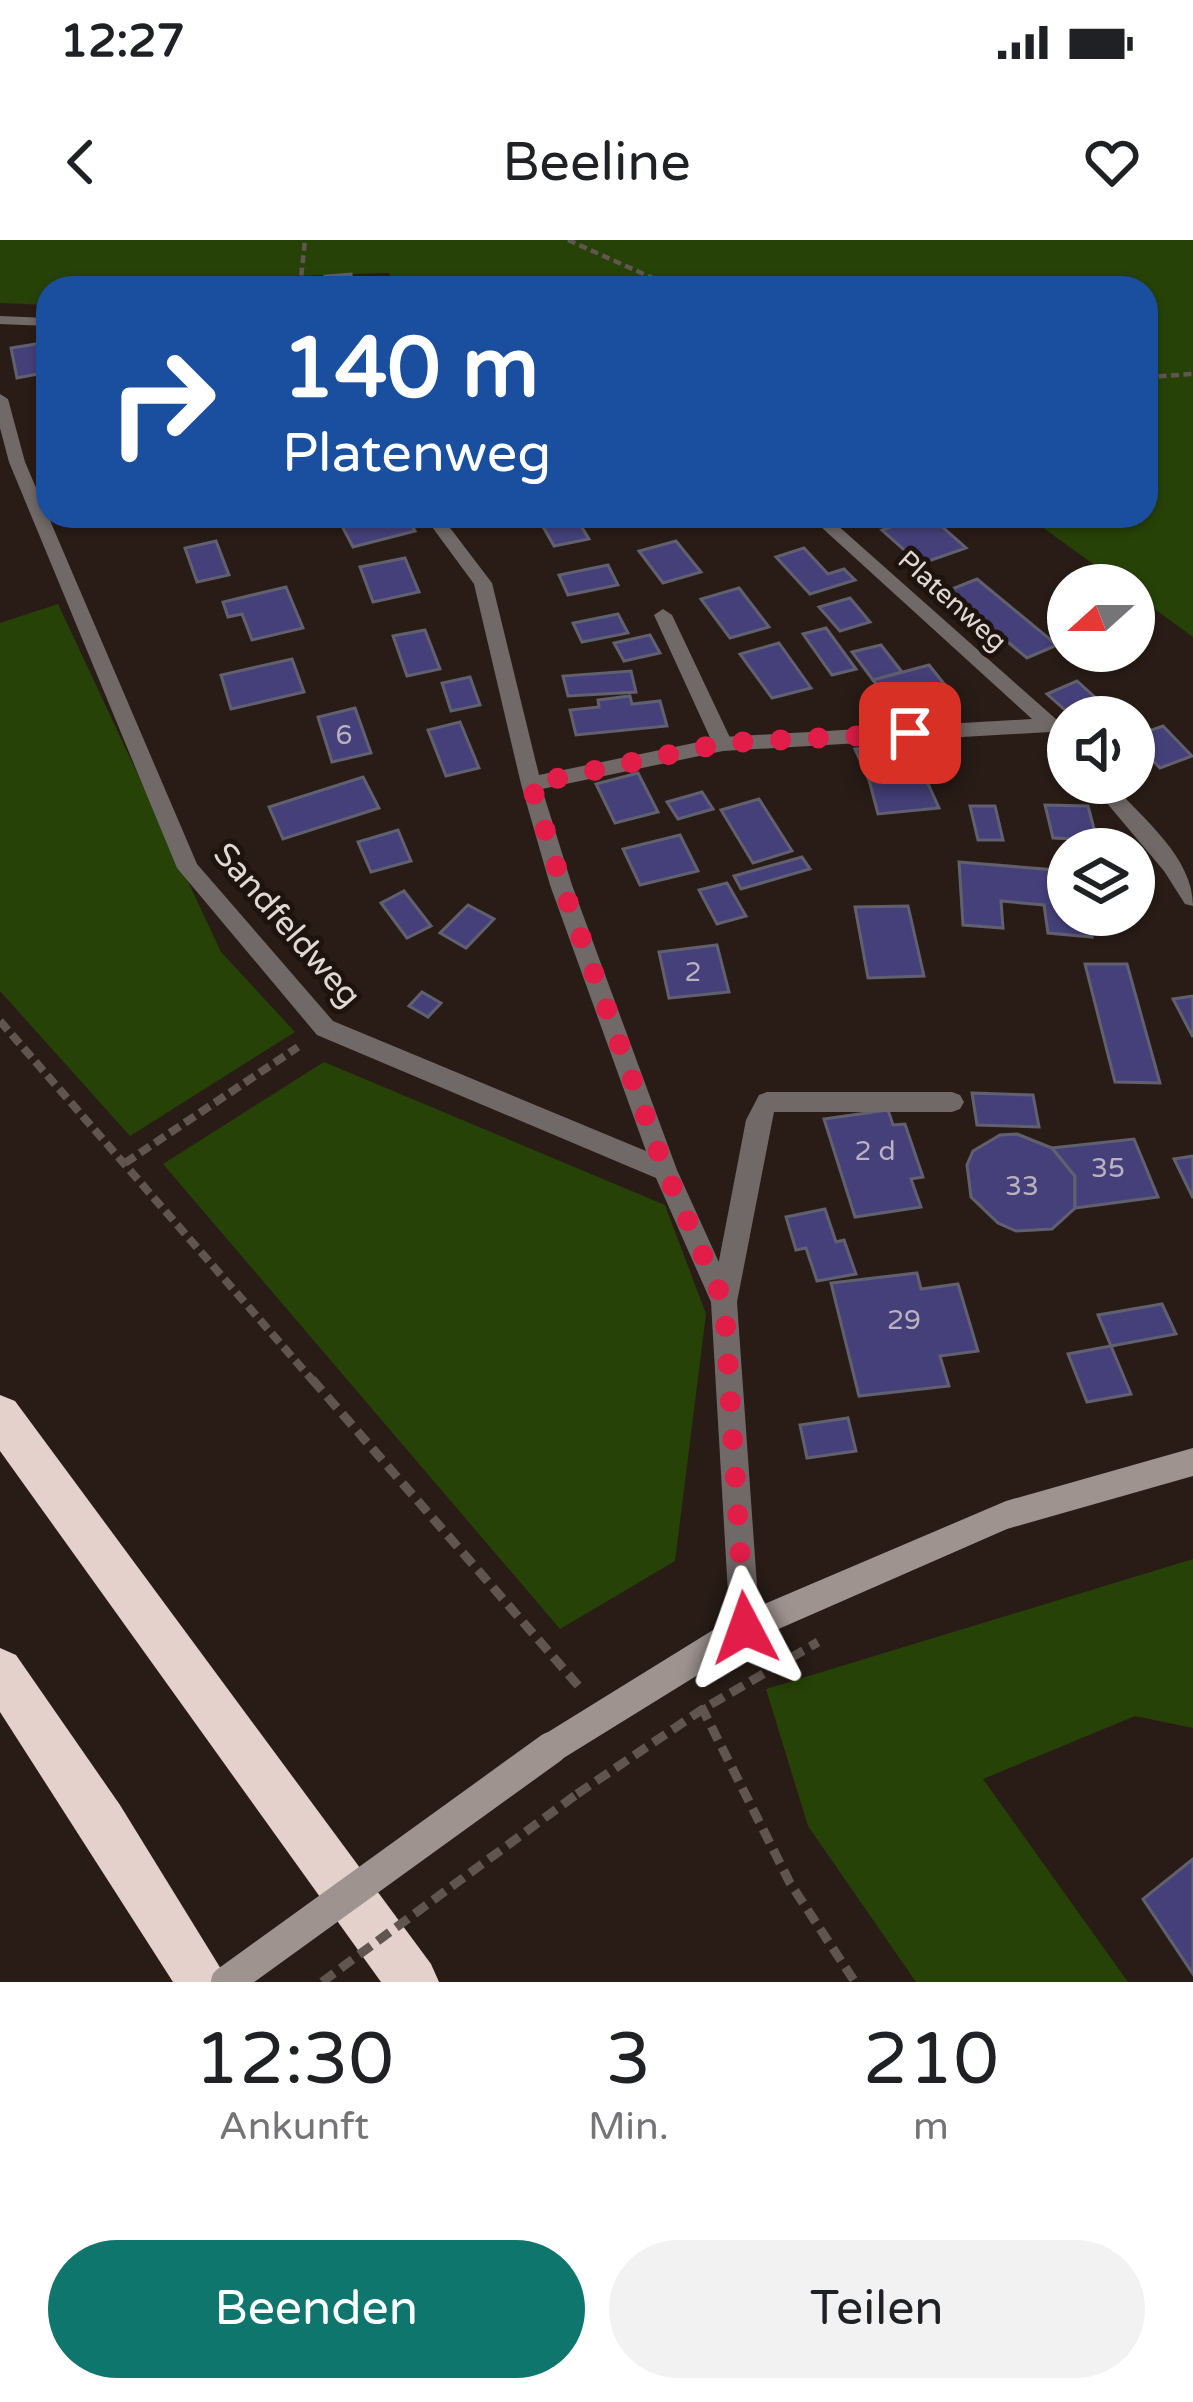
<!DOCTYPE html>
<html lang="de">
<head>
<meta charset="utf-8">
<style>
	body { margin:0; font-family:"Varela Round",sans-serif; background:#f2f2f2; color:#202124; height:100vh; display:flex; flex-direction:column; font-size:45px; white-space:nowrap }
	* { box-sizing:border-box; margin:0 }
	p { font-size:39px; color:#757577 }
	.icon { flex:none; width:66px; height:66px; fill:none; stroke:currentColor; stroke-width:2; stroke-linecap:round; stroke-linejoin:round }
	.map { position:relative; height:1742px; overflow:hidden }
	.sheet { display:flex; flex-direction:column; background:#fff; flex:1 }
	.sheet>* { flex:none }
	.hud { position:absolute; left:36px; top:36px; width:1122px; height:252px; border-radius:36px; box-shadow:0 3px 9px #0004; background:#1a4fa0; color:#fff; overflow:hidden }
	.needle { width:78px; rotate:249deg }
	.controls { position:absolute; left:1047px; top:324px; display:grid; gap:24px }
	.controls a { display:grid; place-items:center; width:108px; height:108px; border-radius:50%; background:#fff; box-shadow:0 3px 9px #0004; font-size:60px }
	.pin { position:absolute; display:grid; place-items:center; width:102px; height:102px; color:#fff; margin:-51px; border-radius:24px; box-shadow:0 6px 18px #0006 }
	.me { position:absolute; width:132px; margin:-66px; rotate:356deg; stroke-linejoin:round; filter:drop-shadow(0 0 9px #0008) }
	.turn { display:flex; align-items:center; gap:42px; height:252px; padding:0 48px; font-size:54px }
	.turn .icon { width:156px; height:156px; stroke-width:2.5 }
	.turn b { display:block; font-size:84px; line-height:102px }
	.eta { display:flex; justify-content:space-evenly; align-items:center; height:204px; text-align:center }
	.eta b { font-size:72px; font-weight:600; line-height:84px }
	.cta { display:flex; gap:24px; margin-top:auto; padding:24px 48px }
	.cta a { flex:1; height:138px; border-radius:72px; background:#0f766e; color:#fff; font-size:48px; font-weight:600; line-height:138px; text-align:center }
	.cta a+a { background:#f2f2f2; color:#202124 }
	.status { display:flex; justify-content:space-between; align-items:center; height:84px; padding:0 60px; background:#fff; direction:ltr }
	.status svg { height:33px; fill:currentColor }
	header { display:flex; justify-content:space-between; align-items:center; height:156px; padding:0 48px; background:#fff; font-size:54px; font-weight:600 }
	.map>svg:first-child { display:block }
	.green { fill:#274207 }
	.building { fill:#46407a; stroke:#60606f; stroke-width:3 }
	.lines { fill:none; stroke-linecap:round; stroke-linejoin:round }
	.path-far2 { stroke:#615550; stroke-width:4.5; stroke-dasharray:8 4.5; stroke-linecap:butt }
	.path-far1 { stroke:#615550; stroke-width:8; stroke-dasharray:12 6; stroke-linecap:butt }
	.path { stroke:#615550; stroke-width:9; stroke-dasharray:15 8; stroke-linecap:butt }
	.service { fill:#716967; fill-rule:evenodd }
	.minor { fill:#716967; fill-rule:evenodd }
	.secondary { fill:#9f938f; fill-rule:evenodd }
	.motorway { fill:#e4d1cb; fill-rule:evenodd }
	.path-bridge { stroke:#615550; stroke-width:9; stroke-dasharray:15 8; stroke-linecap:butt }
	.secondary-bridge { stroke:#9f938f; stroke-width:32 }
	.route { stroke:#e11d48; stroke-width:21; stroke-dasharray:0 37.8 }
	.labels { text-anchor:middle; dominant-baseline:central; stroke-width:10; stroke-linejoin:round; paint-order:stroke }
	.far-street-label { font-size:27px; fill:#e1d8d4; stroke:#1f130d }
	.number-label { font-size:27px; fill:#bab2be }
	.street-label { font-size:33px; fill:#e1d8d4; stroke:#1f130d }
</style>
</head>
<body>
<div class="status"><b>12:27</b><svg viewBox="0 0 49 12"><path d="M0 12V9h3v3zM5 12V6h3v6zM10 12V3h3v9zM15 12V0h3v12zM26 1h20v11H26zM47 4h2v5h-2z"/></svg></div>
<header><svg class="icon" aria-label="back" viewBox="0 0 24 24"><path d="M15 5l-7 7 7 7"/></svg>Beeline<svg class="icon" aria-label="heart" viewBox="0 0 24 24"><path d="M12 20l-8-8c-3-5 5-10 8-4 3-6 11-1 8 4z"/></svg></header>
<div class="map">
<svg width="1193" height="1742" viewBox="0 0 1193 1742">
	<rect width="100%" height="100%" fill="#291c16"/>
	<g class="green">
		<polygon points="0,0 1193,0 1193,397 1134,354 1134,345 1122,345 1027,276 1146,276 1146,48 393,48 389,33 294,36 291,48 48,48 48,65 0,63"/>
		<polygon points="58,364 221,712 295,792 130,896 0,751 0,383"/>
		<polygon points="324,822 665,965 706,1074 675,1321 560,1389 163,924"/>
		<polygon points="1193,1319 1193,1488 1135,1476 983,1539 1128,1742 916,1742 808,1586 766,1449"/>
	</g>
	<g class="building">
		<polygon points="351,34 352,47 327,48 325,36"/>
		<polygon points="48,102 48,132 17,138 11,108"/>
		<polygon points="382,276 407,276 415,291 353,307 342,286"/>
		<polygon points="537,276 575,276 589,299 554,306"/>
		<polygon points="922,276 930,276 966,308 920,324 882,290"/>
		<polygon points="216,301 229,335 197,342 185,308"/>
		<polygon points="676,301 701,332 663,343 639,311"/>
		<polygon points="804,308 828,334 844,329 855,340 810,354 776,317"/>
		<polygon points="405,318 419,352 373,362 360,327"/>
		<polygon points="608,325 618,345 568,355 559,335"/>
		<polygon points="977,339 1057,405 1027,418 947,351"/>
		<polygon points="286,347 303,388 252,400 242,374 228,377 223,362"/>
		<polygon points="739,348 769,387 730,398 701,359"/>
		<polygon points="850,358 870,382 840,391 819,367"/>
		<polygon points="618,374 628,393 582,402 573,383"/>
		<polygon points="826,388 856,429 832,435 803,394"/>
		<polygon points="425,390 440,429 407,436 393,396"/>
		<polygon points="650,395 660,413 624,421 614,403"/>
		<polygon points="779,403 811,448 772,458 740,414"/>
		<polygon points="881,405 902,432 873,440 852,412"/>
		<polygon points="292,419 304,452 231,469 221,435"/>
		<polygon points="929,425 949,450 918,458 909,446 883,453 873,440"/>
		<polygon points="631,431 636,452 568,456 563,436"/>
		<polygon points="470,437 480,465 451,471 442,443"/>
		<polygon points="1077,441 1117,477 1073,477 1047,454"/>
		<polygon points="630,456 632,464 660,461 667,486 576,495 570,470 599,467 598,460"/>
		<polygon points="355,468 371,513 332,522 318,477"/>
		<polygon points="460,482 479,528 446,536 428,490"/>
		<polygon points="1163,486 1192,516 1160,528 1134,501 1134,496"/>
		<polygon points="911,505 925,537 869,540 855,509"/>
		<polygon points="638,533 658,572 615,583 596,544"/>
		<polygon points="363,537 379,568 283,599 269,567"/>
		<polygon points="925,537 939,568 878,574 869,540"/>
		<polygon points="702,552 713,569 678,579 667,562"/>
		<polygon points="759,559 792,611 753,623 721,570"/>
		<polygon points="1045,565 1088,566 1097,600 1053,598"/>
		<polygon points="970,566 995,566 1003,600 978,600"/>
		<polygon points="398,590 411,621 371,632 358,602"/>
		<polygon points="680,595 698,631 640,645 623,609"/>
		<polygon points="802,617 810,629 741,649 734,636"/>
		<polygon points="959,622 1068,631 1068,675 1089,675 1092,697 1048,693 1044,665 1001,661 1003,688 963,685"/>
		<polygon points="727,643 746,676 717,684 699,650"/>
		<polygon points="404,651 431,686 407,698 381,663"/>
		<polygon points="468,665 494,679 466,708 440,693"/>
		<polygon points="908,666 924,736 868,738 855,667"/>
		<polygon points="717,705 729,752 669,758 659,712"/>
		<polygon points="1085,724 1127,724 1160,843 1115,842"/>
		<polygon points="422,752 441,763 428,777 409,766"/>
		<polygon points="1193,756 1193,797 1173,759"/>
		<polygon points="972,853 1033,855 1039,887 977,885"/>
		<polygon points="888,870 893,885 905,884 923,937 911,939 921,967 855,977 824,879"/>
		<polygon points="1017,894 1052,908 1075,936 1075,968 1052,989 1016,991 998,983 971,957 967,925 973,911 1000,895"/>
		<polygon points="1134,899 1158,957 1075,968 1075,936 1052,908"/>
		<polygon points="1193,916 1193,958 1174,919"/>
		<polygon points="825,969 836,1002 844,1000 856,1034 817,1041 806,1008 796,1010 786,977"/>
		<polygon points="917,1033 921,1049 958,1044 978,1111 940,1116 949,1146 859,1156 831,1043"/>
		<polygon points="1162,1064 1176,1094 1111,1106 1098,1075"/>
		<polygon points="1111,1106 1131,1154 1087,1162 1068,1114"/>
		<polygon points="848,1178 856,1211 807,1218 800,1185"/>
		<polygon points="1193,1619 1193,1734 1143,1659"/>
	</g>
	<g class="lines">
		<g class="path-far2">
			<polyline points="568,0 675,48"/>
			<polyline points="300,48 305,0"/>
			<polyline points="1146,137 1193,134"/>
		</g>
		<g class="path-far1">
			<polyline points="0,781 314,1142"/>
			<polyline points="125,923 298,807"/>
		</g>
		<g class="path">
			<polyline points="312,1139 582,1450"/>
			<polyline points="701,1466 790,1643 855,1742"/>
			<polyline points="577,1554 703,1469 818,1402"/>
		</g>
		<g class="service">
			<polygon points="663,369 672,375 733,504 730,509 716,509 713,504 654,375"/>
			<polygon points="767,852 952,852 960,855 964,862 960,869 952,872 774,872 737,1062 733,1071 724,1074 715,1071 711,1062 746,880 759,855"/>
		</g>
		<g class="minor">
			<polygon points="0,76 48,78 48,86 0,84"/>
			<polygon points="0,154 8,159 25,222 197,624 333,781 646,911 550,645 521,544 474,344 424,276 441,276 492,343 539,535 723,497 1032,479 809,276 827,276 1057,480 1057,490 1050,492 723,511 542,549 572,645 677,930 737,1062 760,1388 756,1399 745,1403 734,1399 730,1388 711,1062 656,938 317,795 177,628 9,222 0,188"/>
			<path d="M1090,543H1111C1143,579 1193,617 1193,666L1185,664L1164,631Z"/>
		</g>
		<polygon class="secondary" points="1193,1208 1193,1236 1007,1289 756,1399 562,1519 551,1524 540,1519 535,1508 540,1497 734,1377 1006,1261"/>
		<g class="motorway">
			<polygon points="0,1155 15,1161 431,1724 439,1742 381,1742 0,1211"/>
			<polygon points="0,1408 16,1415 120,1565 229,1742 173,1742 0,1472"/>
		</g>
		<polyline class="path-bridge" points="322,1742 577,1554"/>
		<polyline class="secondary-bridge" points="227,1742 551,1508"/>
	</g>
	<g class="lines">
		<polyline class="route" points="745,1388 724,1062 665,930 562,645 531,544 723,503 910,493"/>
	</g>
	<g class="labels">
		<g class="far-street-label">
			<text transform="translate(952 361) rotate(42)">Platenweg</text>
		</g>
		<g class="number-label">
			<text x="344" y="495">6</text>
			<text x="693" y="732">2</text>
			<text x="875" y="911">2 d</text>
			<text x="1108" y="928">35</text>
			<text x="1022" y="946">33</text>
			<text x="904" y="1080">29</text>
		</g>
		<g class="street-label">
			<text transform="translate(287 685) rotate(49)">Sandfeldweg</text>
		</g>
	</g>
</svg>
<div class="controls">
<a><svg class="needle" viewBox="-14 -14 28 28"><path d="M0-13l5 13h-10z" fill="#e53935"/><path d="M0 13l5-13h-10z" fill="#757577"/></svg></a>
<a><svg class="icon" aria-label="sound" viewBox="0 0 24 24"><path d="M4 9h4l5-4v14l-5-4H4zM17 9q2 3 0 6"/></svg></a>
<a><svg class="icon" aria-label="layers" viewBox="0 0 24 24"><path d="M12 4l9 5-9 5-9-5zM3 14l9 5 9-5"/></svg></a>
</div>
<div class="pin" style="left:910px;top:493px;background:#d93025"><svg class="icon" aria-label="arrive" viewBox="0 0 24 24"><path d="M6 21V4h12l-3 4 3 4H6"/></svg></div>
<svg class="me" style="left:745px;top:1388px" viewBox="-20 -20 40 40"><path d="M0-17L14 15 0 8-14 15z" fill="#e11d48" stroke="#fff" stroke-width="4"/></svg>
<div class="hud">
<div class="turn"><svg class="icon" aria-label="right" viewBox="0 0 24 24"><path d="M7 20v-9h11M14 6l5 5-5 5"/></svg><div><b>140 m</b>Platenweg</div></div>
</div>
</div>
<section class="sheet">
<div class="eta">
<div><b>12:30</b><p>Ankunft</p></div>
<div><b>3</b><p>Min.</p></div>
<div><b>210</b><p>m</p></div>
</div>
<div class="cta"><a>Beenden</a><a>Teilen</a></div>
</section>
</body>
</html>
